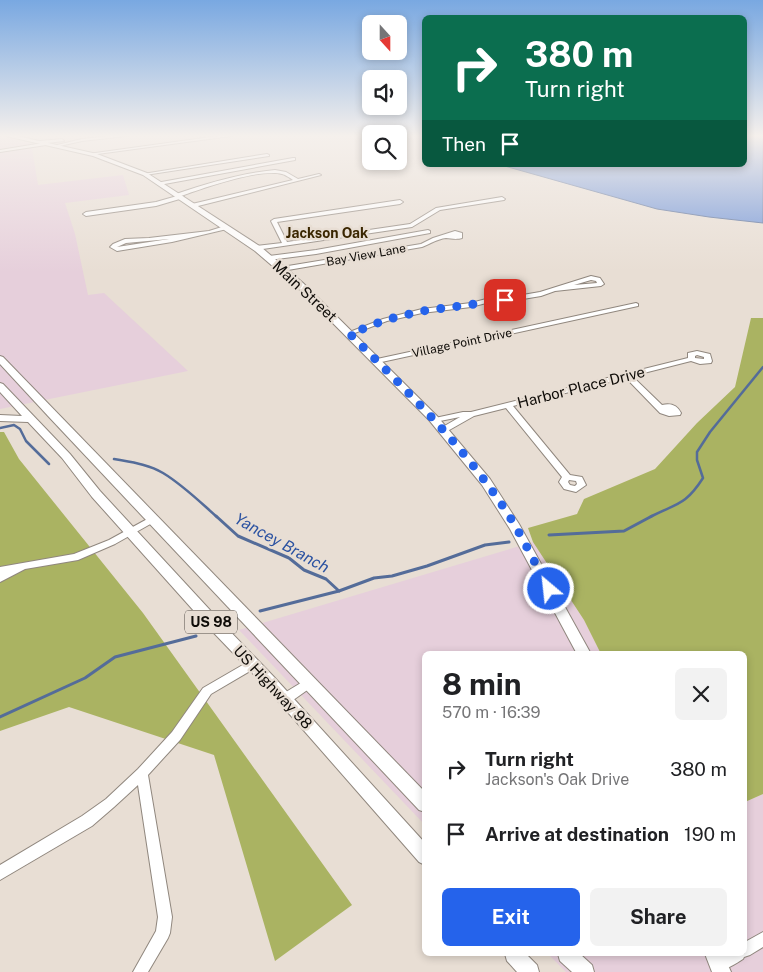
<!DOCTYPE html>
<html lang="en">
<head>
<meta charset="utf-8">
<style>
	body { margin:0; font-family:"Public Sans",sans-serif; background:#f2f2f2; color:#202124; height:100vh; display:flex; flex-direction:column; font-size:19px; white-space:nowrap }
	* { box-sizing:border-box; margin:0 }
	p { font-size:16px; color:#757577 }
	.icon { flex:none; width:28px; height:28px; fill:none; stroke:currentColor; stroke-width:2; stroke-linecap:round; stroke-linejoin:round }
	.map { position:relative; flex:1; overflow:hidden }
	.side { position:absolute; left:422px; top:651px; width:325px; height:305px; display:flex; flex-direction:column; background:#fff; border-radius:8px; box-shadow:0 2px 8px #0003 }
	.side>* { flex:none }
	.top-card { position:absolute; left:422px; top:15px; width:325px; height:152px; border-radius:8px; box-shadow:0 2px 8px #0003; background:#0b6e4f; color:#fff; overflow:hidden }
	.needle { width:32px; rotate:159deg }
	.fabs { position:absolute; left:362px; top:15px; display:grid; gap:10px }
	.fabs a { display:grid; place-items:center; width:45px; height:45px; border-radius:8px; background:#fff; box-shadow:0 2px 8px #0003; font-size:25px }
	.pin { position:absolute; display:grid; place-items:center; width:42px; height:42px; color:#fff; margin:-21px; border-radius:10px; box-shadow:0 2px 8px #0006 }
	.me { position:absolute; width:55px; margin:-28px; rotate:332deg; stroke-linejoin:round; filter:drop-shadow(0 0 4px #0008) }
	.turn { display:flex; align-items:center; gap:18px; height:105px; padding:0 20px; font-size:22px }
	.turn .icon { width:65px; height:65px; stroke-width:2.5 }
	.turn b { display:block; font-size:35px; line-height:42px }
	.then { display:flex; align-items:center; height:48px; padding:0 20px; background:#0003; gap:10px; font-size:19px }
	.round { display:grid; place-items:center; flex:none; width:52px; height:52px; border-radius:8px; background:#f2f2f2 }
	.headline { display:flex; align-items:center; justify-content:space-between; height:85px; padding:0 20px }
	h1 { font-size:30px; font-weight:700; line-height:38px }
	.action { display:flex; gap:10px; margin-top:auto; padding:10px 20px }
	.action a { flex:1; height:58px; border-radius:8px; background:#2563eb; color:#fff; font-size:20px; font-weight:700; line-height:58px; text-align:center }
	.action a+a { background:#f2f2f2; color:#202124 }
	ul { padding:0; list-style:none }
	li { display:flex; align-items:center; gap:15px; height:65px; padding:0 20px }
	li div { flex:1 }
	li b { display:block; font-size:19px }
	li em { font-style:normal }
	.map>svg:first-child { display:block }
	.commercial { fill:#e6cfdb }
	.forest { fill:#aab362 }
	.water { fill:#7295d7; stroke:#546c99 }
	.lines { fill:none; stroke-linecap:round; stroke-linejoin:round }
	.stream-far1 { stroke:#546c99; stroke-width:2.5 }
	.stream { stroke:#546c99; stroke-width:3 }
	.minor-casing { stroke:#90877e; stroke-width:2 }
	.major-casing { stroke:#90877e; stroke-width:2 }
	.minor { fill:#fff; fill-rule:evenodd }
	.major { fill:#fff; fill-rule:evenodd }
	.route { stroke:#2563eb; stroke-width:9; stroke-dasharray:0 16.2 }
	.labels { text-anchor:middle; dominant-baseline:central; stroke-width:5; stroke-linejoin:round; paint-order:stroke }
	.far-street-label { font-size:12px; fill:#0f0c08; stroke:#e8ded4 }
	.far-neighbourhood-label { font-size:14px; font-weight:bold; fill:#3a2600; stroke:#e8ded4 }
	.shield { fill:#e8ded4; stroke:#504b45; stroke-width:1 }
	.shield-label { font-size:14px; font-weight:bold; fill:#0f0c08 }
	.street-label { font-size:15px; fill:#0f0c08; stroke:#e8ded4 }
	.water-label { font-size:16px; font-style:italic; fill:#2b52a1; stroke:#e8ded4 }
</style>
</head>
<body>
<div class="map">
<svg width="763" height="972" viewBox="0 0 763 972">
	<rect width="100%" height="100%" fill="#e8ded4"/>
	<g class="commercial">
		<polygon points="0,136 44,147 32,148 38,185 123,175 129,195 65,203 75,234 88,295 104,293 188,371 0,409"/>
		<polygon points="533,542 584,620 601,654 425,654 425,825 239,630"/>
		<polygon points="763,794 763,972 566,972 548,954 745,954 745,802"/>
	</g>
	<g class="forest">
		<polygon points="751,318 763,318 763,794 745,802 745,654 601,654 584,620 533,542 528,528 577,514 584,499 655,469 697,423 735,387"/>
		<polygon points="0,432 4,432 19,459 143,613 352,905 275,961 214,755 69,707 0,731"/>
	</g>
	<polygon class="water" points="745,136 763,136 763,223 709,217 657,209 501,165 745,165"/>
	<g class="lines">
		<g class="stream-far1">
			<polyline points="0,428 14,425 20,429 26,441 49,464"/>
			<path d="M114,459C130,462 148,464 163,473C183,485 200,502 217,517"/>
			<path d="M650,517C677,503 685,506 703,478L697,460V452L710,432L763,367"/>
		</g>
		<g class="stream">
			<polyline points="216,516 238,536 289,558 304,570 326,579 339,591 374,578 392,576 427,566 485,545 509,542"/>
			<polyline points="549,535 624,531 652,516"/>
			<polyline points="260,611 339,591"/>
			<polyline points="0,717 85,678 115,657 196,636"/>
		</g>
		<g class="minor-casing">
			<g id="minor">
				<polygon points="109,136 126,136 82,141 55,147 53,146 82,139"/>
				<polygon points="218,136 231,136 90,155 88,154"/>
				<polygon points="62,139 64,141 47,143 48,144 46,145 0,152 0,150 43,143 38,143 40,141"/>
				<polygon points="267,154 269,155 269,156 145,175 143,174"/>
				<polygon points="293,158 295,158 295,160 159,185 156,183"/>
				<path d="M275,170L286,172L298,179L319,174L321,175L194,207L191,205L192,204L293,180C290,178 286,175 282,174C261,168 203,188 181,196L184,197L183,198L156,206L86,216L83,214L86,212L156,202L177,196L175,195L176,194C208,183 241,173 275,170Z"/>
				<polygon points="502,197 505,199 504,200 440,210 412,227 256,250 253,248 256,246 282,243 271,221 274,219 400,200 403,202 400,204 277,222 287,242 410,224 436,208"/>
				<path d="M225,226L227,227V229L172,242L117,251L110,247L113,244L125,239L149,238L209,231ZM169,239L117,247L126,243Z"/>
				<polygon points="428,230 430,231 430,233 316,254 269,260 266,258 269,256 316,250"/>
				<path d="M455,231L462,233V238C455,240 451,238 446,238C437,239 430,244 422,247L282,271L279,269L282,267L421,244L433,238Z"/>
				<path d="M591,276L600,278L604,284L601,286L555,291L541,296L505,302H490L471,307L422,313L387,321L352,334H348L347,333L383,319L422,309L471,303L490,298H505L540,292ZM591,280L596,281L597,283L574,285Z"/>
				<polygon points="636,303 638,304 638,306 377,363 373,361 377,359"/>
				<path d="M697,351L710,354L712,361L711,363L700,364L691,361L632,376L662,405C671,403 677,405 681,413L680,415L669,416L660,413L626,378L513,406L570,475L582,477L586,485L576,492L564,489L559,482L562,477L506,408L474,416L444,433L440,430L441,428L460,417L435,422L431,420L435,418L463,412H471L688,358V353ZM697,355L704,357V359L695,358V356ZM569,480L576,481L577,484L575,486L570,485L568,482Z"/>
				<polygon points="151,517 154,518 156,520 154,522 115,544 78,560 25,569 0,582 0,567 74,554 109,540"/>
				<polygon points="253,659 257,661 258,664 257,667 211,694 180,740 148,775 172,917 170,933 168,938 148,972 133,972 156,931 158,917 138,785 114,807 92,826 0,880 0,865 82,816 106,799 138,769 172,732 203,688"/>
				<polygon points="309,678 313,680 315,683 313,686 289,703 285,704 281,703 279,699 281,695"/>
				<path d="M763,932V947L750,955L744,957L743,959C735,964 724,972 714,970L712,965C717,951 733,954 745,954V942Z"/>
			</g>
		</g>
		<g class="major-casing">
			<g id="major">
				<polygon points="6,136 17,136 97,154 147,173 261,247 303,283 437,416 490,479 519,524 591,654 577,654 510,529 482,485 429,420 297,287 255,251 143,175 93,156"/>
				<polygon points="0,356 3,357 425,792 425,812 419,810 49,417 0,364"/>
				<polygon points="0,383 3,384 70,454 100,491 221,622 274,677 425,843 425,865 419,862 264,685 211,630 92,497 62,458 28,422 0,421 0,415 22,416 0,392"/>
				<polygon points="505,954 526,954 537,965 539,972 517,972 507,961"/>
				<polygon points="558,954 580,954 592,965 594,972 572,972 560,961"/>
				<polygon points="705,954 723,954 731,972 712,972"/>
			</g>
		</g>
		<use href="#minor" class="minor"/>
		<use href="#major" class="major"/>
	</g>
	<linearGradient id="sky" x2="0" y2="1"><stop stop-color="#79a8e1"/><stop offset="0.5" stop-color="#f5f0ec"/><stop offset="1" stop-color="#f5f0ec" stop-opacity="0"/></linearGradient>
	<rect width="763" height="272" fill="url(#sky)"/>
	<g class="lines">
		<path class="route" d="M505,300L422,311L385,320L350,334C403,387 457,439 500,502C519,529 533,560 549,589"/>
	</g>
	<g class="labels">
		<g class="far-street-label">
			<text transform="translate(366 255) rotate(-10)">Bay View Lane</text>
			<text transform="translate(462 343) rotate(-12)">Village Point Drive</text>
		</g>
		<g class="far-neighbourhood-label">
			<text x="327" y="233">Jackson Oak</text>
		</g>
		<rect class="shield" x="185" y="610.5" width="52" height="23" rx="4"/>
		<g class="shield-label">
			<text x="211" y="622">US 98</text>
		</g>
		<g class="street-label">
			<text transform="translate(305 291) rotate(43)">Main Street</text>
			<text transform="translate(581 387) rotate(-14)">Harbor Place Drive</text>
			<text transform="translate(273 687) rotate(47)">US Highway 98</text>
		</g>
		<g class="water-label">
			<text transform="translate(282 543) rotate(29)">Yancey Branch</text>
		</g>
	</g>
</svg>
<div class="fabs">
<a><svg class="needle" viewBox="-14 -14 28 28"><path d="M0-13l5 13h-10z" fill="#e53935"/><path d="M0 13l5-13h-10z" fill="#757577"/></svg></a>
<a><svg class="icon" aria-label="sound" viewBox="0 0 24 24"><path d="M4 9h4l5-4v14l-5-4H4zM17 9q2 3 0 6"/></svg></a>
<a><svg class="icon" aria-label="search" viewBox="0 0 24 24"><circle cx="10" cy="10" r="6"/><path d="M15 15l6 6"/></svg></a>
</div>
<div class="pin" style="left:505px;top:300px;background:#d93025"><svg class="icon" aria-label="arrive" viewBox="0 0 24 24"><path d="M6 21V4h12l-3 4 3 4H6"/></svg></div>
<svg class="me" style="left:549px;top:589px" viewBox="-20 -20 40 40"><circle r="17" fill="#2563eb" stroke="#fff" stroke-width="3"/><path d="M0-11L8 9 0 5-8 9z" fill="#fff"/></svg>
<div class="top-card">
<div class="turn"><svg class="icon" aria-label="right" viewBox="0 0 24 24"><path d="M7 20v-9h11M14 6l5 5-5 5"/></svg><div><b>380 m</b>Turn right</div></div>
<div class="then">Then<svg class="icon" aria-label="arrive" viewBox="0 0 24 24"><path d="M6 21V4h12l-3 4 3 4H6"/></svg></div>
</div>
<section class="side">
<div class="headline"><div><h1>8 min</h1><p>570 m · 16:39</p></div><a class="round"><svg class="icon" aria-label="close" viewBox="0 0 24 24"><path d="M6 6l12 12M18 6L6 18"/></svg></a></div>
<ul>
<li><svg class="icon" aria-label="right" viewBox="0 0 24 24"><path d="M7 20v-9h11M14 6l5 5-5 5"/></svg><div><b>Turn right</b><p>Jackson's Oak Drive</p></div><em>380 m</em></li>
<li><svg class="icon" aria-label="arrive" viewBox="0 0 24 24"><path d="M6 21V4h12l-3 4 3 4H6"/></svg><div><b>Arrive at destination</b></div><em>190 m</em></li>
</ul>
<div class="action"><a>Exit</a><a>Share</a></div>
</section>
</div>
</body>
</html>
